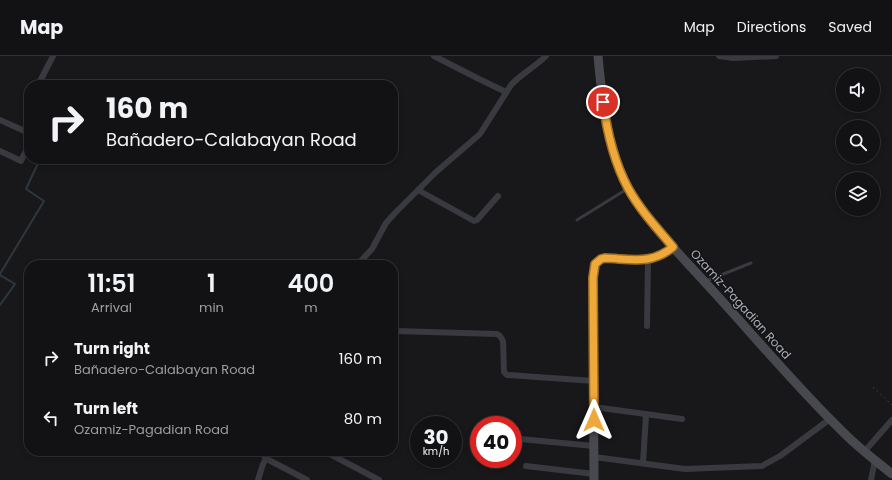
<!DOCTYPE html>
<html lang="en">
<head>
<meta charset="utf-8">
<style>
	body { margin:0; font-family:Poppins,sans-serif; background:#1b1b1d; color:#f1f3f6; height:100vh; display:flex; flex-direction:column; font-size:15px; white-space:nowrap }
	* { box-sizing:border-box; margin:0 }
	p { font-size:13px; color:#9c9ea0 }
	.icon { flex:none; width:22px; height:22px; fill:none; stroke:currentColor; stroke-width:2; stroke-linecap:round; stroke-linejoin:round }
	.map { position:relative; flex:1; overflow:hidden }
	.panel { position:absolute; left:24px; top:204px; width:374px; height:196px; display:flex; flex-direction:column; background:#121214; border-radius:16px; box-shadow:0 2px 6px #0003,0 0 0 1px #313234 }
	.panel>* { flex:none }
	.top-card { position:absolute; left:24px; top:24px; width:374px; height:84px; border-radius:16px; box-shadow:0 2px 6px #0003,0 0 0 1px #313234; background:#121214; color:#f1f3f6; overflow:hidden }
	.controls { position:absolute; left:836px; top:12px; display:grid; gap:8px }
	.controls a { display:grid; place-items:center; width:44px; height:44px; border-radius:50%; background:#121214; box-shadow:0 2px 6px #0003,0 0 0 1px #313234; font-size:20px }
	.speed { position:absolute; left:410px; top:360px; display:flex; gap:8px; font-size:20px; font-weight:700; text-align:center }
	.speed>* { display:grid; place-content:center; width:52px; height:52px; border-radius:50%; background:#121214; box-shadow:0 2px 6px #0003,0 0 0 1px #313234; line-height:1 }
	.speed small { font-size:10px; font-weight:400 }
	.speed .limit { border:6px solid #d22; background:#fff; color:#111 }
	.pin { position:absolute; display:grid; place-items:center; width:34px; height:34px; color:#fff; margin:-17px; border:2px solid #fff; border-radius:50%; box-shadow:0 1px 4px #0007 }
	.me { position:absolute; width:44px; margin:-22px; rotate:0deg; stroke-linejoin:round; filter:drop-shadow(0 0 3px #0008) }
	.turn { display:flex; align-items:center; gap:14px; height:84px; padding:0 16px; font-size:18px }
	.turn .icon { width:52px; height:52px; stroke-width:2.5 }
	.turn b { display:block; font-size:28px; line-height:34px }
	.eta { display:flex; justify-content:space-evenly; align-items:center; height:68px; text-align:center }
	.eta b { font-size:24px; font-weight:600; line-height:28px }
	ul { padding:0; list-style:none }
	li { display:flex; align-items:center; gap:12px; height:60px; padding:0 16px }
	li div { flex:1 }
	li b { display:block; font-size:15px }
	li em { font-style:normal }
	header { display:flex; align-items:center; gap:24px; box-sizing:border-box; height:56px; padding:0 20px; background:#121214; border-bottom:1px solid #313234 }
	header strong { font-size:19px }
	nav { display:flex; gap:22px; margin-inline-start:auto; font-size:14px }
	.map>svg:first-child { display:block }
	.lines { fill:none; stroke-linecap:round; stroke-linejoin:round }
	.stream { stroke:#2e373e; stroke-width:2 }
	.path { stroke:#3f4146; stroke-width:1; stroke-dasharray:2 3; stroke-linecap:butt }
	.lane { stroke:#393a3f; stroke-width:3 }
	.street { stroke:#393a3f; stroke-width:6 }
	.secondary { stroke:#47494f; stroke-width:9 }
	.route-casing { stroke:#9b6e26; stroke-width:10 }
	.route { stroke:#efa93a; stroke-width:7 }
	.labels { text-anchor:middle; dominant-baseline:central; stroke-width:3; stroke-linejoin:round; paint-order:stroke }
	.street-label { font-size:12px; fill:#aaafb9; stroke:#131315 }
</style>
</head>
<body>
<header>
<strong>Map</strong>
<nav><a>Map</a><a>Directions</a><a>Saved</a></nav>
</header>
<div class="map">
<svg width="892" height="424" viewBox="0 0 892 424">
	<rect width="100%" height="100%" fill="#18181a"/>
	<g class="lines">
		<g class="stream">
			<polyline points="0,218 44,145 26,133 40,103"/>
			<polyline points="0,219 15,228 0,249"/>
		</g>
		<polyline class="path" points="873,331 892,349"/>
		<g class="lane">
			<polyline points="577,164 627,133"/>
			<polyline points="706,225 751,207"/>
		</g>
		<g class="street">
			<polyline points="434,0 479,23 506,36"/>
			<polyline points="719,0 733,2 776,0"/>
			<polyline points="38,29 53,0"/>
			<polyline points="0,64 29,77"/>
			<polyline points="0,95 21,105 29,88"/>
			<polyline points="418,134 474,165 477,164 498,140"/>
			<path d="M357,209L372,193L386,167L396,156L436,116L480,78L511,29C521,18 535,11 546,0"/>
			<polyline points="647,270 648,203"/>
			<polyline points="395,275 497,278 500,280 503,285 504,316 507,319 594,325"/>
			<polyline points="594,351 682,363"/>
			<polyline points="520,383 594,390"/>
			<polyline points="324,395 379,424"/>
			<polyline points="864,396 892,364"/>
			<polyline points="594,401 685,413 762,410 780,400 830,363"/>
			<polyline points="265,402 307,424"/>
			<polyline points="643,407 646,359"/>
			<polyline points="526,410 594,418"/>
			<polyline points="258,424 263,408 271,395"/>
			<polyline points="871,424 875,404"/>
		</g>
		<g class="secondary">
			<path d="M598,0C602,43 606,84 624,124C642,163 684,202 712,234C756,282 799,334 846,379C860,393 876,405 892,418"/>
			<path d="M594,424L593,222L595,208L601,203L605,202C632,203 651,209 673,191"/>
		</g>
	</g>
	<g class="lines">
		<g class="route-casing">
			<path id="route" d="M594,364L593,222L595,208L601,203L605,202C632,203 651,209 673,191C657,172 640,154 628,132C614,106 607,76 603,46"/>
		</g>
		<use href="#route" class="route"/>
	</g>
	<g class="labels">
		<g class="street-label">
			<text transform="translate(741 248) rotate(48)">Ozamiz-Pagadian Road</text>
		</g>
	</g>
</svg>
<div class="controls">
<a><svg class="icon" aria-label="sound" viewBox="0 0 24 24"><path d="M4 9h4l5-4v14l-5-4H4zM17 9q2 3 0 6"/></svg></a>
<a><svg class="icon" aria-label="search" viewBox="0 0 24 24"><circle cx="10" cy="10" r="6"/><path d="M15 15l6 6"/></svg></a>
<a><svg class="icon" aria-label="layers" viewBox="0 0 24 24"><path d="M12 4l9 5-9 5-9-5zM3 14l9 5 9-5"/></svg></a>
</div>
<div class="speed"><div>30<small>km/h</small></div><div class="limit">40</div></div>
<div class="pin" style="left:603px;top:46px;background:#d93025"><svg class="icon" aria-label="arrive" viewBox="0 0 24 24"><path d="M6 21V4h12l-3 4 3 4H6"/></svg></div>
<svg class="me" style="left:594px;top:364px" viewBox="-20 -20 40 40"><path d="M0-17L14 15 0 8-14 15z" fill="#efa93a" stroke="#fff" stroke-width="4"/></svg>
<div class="top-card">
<div class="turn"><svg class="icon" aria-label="right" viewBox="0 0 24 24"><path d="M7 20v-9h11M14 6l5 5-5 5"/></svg><div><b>160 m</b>Bañadero-Calabayan Road</div></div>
</div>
<section class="panel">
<div class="eta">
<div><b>11:51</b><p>Arrival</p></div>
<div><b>1</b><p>min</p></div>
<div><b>400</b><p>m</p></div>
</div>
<ul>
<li><svg class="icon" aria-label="right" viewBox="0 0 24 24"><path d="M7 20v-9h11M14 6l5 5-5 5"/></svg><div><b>Turn right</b><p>Bañadero-Calabayan Road</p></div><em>160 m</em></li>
<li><svg class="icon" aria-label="left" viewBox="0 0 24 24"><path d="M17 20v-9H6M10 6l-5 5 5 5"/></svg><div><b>Turn left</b><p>Ozamiz-Pagadian Road</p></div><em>80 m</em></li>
</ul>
</section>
</div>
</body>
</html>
